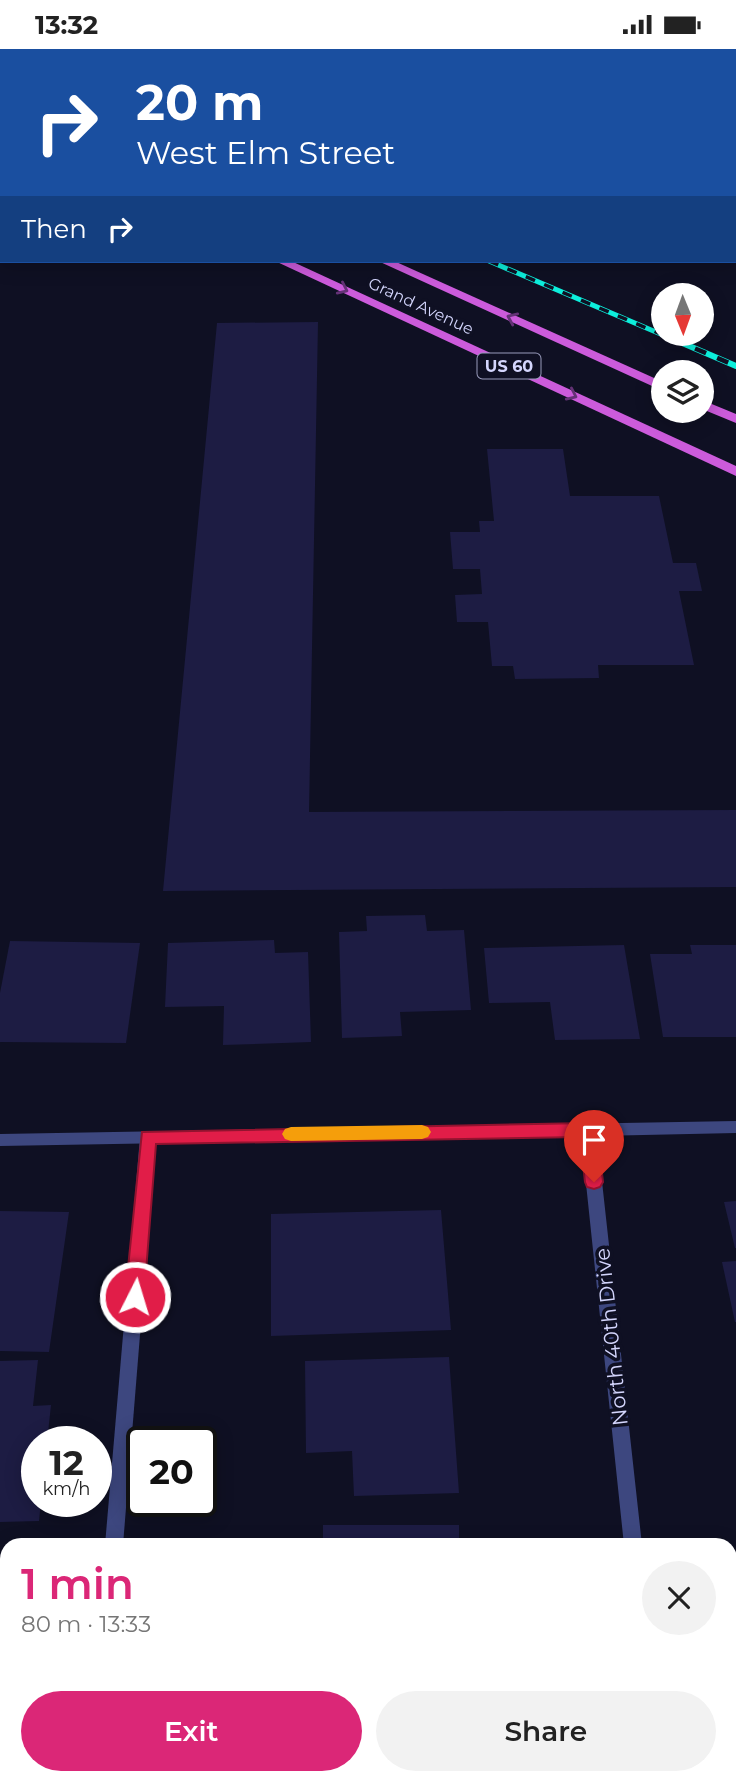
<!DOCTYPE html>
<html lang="en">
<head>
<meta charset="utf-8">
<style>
	body { margin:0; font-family:Montserrat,sans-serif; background:#f2f2f2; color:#222; height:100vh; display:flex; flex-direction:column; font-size:26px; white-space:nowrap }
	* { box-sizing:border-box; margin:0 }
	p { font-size:23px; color:#767676 }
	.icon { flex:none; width:38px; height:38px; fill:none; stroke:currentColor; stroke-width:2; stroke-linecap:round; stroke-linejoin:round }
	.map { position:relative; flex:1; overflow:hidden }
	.details { position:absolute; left:0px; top:1489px; width:737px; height:247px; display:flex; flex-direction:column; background:#fff; border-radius:21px 21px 0 0; box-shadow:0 4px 18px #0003 }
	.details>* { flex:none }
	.banner { position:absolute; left:0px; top:0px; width:737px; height:214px; box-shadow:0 4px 18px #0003; background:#1a4fa0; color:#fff; overflow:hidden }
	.needle { width:46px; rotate:179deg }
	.fabs { position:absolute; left:651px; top:234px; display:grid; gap:14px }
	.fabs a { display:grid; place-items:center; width:63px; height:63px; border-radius:50%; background:#fff; box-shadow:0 4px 18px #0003; font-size:35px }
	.speed { position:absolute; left:21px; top:1377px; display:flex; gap:14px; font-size:35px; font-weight:700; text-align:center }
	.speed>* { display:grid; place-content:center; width:91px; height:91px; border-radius:50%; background:#fff; box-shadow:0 4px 18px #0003; line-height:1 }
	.speed small { font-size:18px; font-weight:400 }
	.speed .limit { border:4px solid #111; border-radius:10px; background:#fff; color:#111 }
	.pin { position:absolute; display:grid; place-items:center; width:60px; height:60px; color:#fff; margin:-72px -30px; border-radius:50% 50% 50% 0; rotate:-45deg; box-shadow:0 0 7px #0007 }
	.pin .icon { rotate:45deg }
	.me { position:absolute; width:77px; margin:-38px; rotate:5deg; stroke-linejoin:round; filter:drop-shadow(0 0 5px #0008) }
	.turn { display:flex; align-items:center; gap:24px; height:147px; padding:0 21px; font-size:32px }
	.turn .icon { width:91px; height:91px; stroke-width:2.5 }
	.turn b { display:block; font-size:49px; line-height:60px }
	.then { display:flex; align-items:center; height:66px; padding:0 21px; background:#0003; gap:14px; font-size:26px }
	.round { display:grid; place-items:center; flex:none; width:74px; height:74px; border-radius:37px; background:#f2f2f2 }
	.overview { display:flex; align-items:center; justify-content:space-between; height:119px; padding:0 21px }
	h1 { font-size:42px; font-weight:600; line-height:52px; color:#db2777 }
	.cta { display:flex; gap:14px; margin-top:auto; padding:14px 21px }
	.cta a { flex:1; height:80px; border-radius:42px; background:#db2777; color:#fff; font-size:28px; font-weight:600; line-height:80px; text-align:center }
	.cta a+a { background:#f2f2f2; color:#222 }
	.status { display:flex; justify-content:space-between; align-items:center; height:49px; padding:0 35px; background:#fff; direction:ltr }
	.status svg { height:19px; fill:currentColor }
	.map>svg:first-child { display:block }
	.building { fill:#1d1c43 }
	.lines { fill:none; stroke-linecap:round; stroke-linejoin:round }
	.service { fill:#3d477f; fill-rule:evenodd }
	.minor { fill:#3d477f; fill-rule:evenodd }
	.trunk { fill:#cc5bdb; fill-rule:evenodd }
	.rail-far1-casing { stroke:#0defdc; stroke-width:5 }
	.rail-casing { stroke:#0defdc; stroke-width:6 }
	.rail-far1 { stroke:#0f1023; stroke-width:3.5; stroke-dasharray:10; stroke-linecap:butt }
	.rail { stroke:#0f1023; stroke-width:4.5; stroke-dasharray:12; stroke-linecap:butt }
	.oneway { stroke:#643276 }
	.route { fill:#e11d48; stroke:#92132f; stroke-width:2 }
	.slow { fill:#f59e0b }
	.labels { text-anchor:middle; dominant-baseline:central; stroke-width:7; stroke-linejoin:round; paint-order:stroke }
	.far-street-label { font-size:16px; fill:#d4d6fd; stroke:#0f1023 }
	.shield { fill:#0f1023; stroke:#999bbc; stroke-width:2 }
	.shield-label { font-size:16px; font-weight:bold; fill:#d4d6fd }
	.near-street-label { font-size:21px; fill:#d4d6fd; stroke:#0f1023 }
</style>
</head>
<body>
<div class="status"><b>13:32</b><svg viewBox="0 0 49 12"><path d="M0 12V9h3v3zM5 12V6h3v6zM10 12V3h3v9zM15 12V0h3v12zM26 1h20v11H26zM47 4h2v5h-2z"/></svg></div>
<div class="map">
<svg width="736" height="1735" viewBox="0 0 736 1735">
	<rect width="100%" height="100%" fill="#0f1023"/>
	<g class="building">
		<polygon points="318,273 309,763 736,761 736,838 163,842 217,274"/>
		<polygon points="487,400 563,400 570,447 659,447 673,514 696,514 702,542 679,542 694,616 598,616 599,629 515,630 513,617 492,617 488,573 457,573 455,546 482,545 480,520 453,520 450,483 480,483 479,472 494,472"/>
		<polygon points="425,866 427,882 464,881 471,961 400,963 402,987 342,989 339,883 367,882 366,867"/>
		<polygon points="274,891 275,904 308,903 311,993 223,996 224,957 165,958 168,894"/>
		<polygon points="10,892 140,894 126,994 0,993 0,944"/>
		<polygon points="624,896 640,990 555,991 550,953 489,954 484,899"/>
		<polygon points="690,896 736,896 736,988 663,988 650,905 692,905"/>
		<polygon points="736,1152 736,1199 735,1199 724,1153"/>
		<polygon points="441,1161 451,1281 271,1287 271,1165"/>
		<polygon points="0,1162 69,1163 49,1303 0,1302"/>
		<polygon points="736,1212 736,1273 735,1273 722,1213"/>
		<polygon points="449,1308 459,1444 354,1447 352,1402 306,1404 305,1312"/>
		<polygon points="38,1311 33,1357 51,1356 47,1393 37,1393 37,1452 41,1452 39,1472 0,1473 0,1312"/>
		<rect x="323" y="1476" width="136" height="20"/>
		<polygon points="289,1729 469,1729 469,1735 288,1735"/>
	</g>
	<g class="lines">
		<g class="service">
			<rect x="393" y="0" width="8" height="2"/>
			<polygon points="148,1082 154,1084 156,1088 123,1496 105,1496 140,1088 142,1084"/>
			<polygon points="85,1729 105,1729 104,1735 84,1735"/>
		</g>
		<g class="minor">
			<polygon points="736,1072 736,1084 597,1087 642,1496 624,1496 581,1087 0,1097 0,1085"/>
			<polygon points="648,1729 668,1729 669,1735 649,1735"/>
		</g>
		<g class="trunk">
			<rect x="0" y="35" width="2" height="7"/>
			<rect x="0" y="78" width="2" height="7"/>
			<polygon points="275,212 291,212 736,417 736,427"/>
			<polygon points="378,212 394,212 663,333 663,342"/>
			<polygon points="702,351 736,365 736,374 702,360"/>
		</g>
		<g class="rail-far1-casing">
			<g id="rail-far1">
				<polyline points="12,0 15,2"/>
				<polyline points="489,212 677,292"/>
			</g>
		</g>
		<g class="rail-casing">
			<polyline id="rail" points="673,290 736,317"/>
		</g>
		<use href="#rail-far1" class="rail-far1"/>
		<use href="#rail" class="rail"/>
	</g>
	<defs><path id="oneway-chevron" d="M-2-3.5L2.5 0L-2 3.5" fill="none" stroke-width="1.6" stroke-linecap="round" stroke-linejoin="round" transform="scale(1.75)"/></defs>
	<g class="oneway">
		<use href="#oneway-chevron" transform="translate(343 240) rotate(25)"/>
		<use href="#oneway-chevron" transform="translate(512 269) rotate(-156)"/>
		<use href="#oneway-chevron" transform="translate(572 346) rotate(25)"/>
	</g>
	<polygon class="route" points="588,1074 594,1076 597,1080 603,1133 600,1138 594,1140 587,1138 585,1133 580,1088 156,1095 144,1248 141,1253 135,1256 128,1253 125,1248 142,1083"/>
	<polygon class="slow" points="422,1076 428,1078 431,1083 428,1088 422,1090 291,1092 285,1090 282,1085 285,1080 291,1078"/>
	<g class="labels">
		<g class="far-street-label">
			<text transform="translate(421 257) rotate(25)">Grand Avenue</text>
		</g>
		<rect class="shield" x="477.5" y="304.5" width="63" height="25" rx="5"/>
		<g class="shield-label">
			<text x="509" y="317">US 60</text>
		</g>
		<g class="near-street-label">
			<text transform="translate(611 1288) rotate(-96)">North 40th Drive</text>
		</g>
	</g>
</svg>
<div class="fabs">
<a><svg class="needle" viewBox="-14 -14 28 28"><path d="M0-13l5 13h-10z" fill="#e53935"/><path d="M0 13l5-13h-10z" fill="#767676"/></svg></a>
<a><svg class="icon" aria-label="layers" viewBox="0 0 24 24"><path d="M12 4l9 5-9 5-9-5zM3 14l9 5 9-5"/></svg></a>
</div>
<div class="speed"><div>12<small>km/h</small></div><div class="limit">20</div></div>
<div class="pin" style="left:594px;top:1133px;background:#d93025"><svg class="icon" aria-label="arrive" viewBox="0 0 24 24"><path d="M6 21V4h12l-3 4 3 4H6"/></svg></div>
<svg class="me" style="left:135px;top:1248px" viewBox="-20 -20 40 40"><circle r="17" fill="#e11d48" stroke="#fff" stroke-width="3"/><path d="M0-11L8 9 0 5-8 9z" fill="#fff"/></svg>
<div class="banner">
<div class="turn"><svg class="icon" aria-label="right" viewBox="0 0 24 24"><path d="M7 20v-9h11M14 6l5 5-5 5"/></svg><div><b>20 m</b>West Elm Street</div></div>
<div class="then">Then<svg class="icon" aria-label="right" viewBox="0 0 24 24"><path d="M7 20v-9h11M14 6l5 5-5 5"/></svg></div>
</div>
<section class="details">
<div class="overview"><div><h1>1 min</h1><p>80 m · 13:33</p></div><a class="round"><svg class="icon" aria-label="close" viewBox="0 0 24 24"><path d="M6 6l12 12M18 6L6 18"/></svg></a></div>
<div class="cta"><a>Exit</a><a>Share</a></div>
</section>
</div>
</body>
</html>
